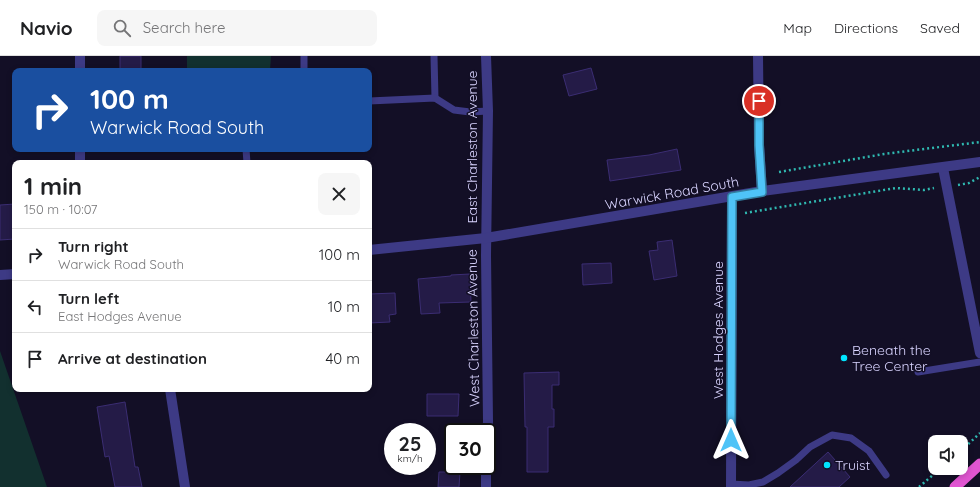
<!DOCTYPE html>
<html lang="en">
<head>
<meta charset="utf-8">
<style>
	body { margin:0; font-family:Quicksand,sans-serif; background:#f6f6f6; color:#202124; height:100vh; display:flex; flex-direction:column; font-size:15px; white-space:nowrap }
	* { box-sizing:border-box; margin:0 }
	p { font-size:13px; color:#757577 }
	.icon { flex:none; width:22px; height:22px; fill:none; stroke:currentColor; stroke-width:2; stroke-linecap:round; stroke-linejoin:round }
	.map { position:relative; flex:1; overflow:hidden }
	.side { position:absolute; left:12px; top:104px; width:360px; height:232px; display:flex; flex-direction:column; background:#fff; border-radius:8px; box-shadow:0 2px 6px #0003 }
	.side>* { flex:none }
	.hud { position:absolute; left:12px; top:12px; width:360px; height:84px; border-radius:8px; box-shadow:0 2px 6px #0003; background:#1a4fa0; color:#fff; overflow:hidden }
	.buttons { position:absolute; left:928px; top:379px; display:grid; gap:8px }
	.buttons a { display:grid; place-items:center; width:40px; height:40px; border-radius:8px; background:#fff; box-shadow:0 2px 6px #0003; font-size:20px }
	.speed { position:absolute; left:384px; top:367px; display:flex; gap:8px; font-size:20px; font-weight:700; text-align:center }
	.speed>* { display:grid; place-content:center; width:52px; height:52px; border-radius:50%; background:#fff; box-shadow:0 2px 6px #0003; line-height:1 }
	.speed small { font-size:10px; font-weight:400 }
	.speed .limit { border:2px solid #111; border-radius:6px; background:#fff; color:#111 }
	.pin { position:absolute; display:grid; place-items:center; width:34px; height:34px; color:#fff; margin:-17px; border:2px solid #fff; border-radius:50%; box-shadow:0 1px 4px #0007 }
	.me { position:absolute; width:44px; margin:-22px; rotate:0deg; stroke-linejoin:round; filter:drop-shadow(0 0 3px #0008) }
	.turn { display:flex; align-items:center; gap:14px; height:84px; padding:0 12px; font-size:18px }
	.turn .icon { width:52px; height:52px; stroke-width:2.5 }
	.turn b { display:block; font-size:28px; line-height:34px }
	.round { display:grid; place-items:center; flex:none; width:42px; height:42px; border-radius:8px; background:#f6f6f6 }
	.headline { display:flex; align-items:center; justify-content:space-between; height:68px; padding:0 12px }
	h1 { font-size:24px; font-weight:700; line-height:30px }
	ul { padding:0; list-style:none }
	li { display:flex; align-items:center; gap:12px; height:52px; padding:0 12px; border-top:1px solid #e0e0e0 }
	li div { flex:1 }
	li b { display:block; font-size:15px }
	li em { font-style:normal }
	header { display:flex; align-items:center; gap:24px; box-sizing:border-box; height:56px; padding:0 20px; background:#fff; border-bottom:1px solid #e0e0e0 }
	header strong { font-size:19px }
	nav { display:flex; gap:22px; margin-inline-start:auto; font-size:14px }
	.search { width:280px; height:36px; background:#f6f6f6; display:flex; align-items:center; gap:10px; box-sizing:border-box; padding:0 14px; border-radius:8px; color:#757577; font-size:15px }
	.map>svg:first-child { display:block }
	.green { fill:#12302f }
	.building { fill:#241b47; stroke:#3b2d73 }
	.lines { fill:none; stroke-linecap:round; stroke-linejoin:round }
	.path { stroke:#2fb8b0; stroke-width:2.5; stroke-dasharray:2 3; stroke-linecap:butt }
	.service { stroke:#3d3a85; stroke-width:7 }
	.minor { stroke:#3d3a85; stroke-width:10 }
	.tertiary { stroke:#3d3a85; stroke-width:10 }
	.trunk { stroke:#e055d1; stroke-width:11 }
	.route-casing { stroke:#337fa1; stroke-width:10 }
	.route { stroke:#4fc3f7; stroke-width:7 }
	.poi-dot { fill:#00e5ff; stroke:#130f26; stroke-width:1.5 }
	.labels { text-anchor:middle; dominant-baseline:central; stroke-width:3; stroke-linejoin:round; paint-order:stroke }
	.street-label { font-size:14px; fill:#d9d4ff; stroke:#130f26 }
	.poi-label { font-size:14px; fill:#d9d4ff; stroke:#130f26; text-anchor:start }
</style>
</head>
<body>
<header>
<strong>Navio</strong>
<div class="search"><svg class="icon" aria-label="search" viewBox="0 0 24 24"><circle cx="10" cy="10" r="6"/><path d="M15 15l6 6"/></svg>Search here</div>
<nav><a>Map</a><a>Directions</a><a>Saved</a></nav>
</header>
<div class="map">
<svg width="980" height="431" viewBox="0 0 980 431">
	<rect width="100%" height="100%" fill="#130f26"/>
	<g class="green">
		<polygon points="187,0 271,0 270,15 187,15"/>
		<polygon points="0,295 47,431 0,431"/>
	</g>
	<g class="building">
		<rect x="120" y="0" width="21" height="15"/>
		<polygon points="591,12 597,33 569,40 563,19"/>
		<polygon points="677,93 681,114 610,125 607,104 649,99"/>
		<polygon points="15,148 15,183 0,184 0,149"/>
		<polygon points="672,184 677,220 654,224 649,195 658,194 657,186"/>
		<polygon points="611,207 612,227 583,229 582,208"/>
		<polygon points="470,218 471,246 439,247 440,257 421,258 418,223 451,220 451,219"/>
		<polygon points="395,237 396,258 389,259 390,266 369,267 369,238"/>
		<polygon points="559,316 559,329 552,329 552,353 554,353 554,371 548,371 548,416 527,416 527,371 525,371 524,317"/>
		<polygon points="427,338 459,338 458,360 427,360"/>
		<polygon points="125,346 135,411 138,411 142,431 115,431 109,400 105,401 97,351"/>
		<polygon points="828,396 850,421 839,431 790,431"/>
		<polygon points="439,416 460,416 459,431 438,431"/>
	</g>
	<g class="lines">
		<g class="path">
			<polyline points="779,116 884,98 980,86"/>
			<polyline points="958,129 969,127 980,121"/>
			<polyline points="745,157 896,132 924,134 934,132"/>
			<polyline points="961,395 980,377"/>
			<polyline points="919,431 941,412"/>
		</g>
		<g class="service">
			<polyline points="304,0 304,15"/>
			<polyline points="434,0 435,42"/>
			<polyline points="369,45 435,42 454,54 470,56 488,55"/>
			<polyline points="246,93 247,107"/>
			<polyline points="918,316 980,306"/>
			<polyline points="731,428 749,429 763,426 778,417 796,404 810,391 832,379 851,382 869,395 886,419"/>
		</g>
		<g class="minor">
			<polyline points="758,0 759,89 762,135"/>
			<polyline points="943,112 980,297"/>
			<polyline points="170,333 185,431"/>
			<polyline points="731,431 732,141"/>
		</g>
		<g class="tertiary">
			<polyline points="80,0 80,15"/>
			<polyline points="486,0 488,55 486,199 488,365 487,386"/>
			<polyline points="80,93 80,107"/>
			<polyline points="369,194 486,182 762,135 980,106"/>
			<polyline points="0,219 15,218"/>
			<polyline points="486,410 486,431"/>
		</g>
		<polyline class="trunk" points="955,431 980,408"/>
	</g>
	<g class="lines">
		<g class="route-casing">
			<polyline id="route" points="731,384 732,141 762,136 759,89 759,45"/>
		</g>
		<use href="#route" class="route"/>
	</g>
	<g class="poi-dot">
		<circle cx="844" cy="302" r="4"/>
		<circle cx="827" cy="409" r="4"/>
	</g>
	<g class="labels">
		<g class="street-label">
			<text transform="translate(472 91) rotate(-90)">East Charleston Avenue</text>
			<text transform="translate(672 137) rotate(-10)">Warwick Road South</text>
			<text transform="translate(473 272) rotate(-91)">West Charleston Avenue</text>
			<text transform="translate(718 274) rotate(-90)">West Hodges Avenue</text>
		</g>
		<g class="poi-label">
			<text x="852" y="294">Beneath the<tspan x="852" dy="16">Tree Center</tspan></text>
			<text x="835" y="409">Truist</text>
		</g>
	</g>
</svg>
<div class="buttons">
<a><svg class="icon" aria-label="sound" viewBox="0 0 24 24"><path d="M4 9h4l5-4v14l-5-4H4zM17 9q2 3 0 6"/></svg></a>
</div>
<div class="speed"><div>25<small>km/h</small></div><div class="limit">30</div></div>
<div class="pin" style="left:759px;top:45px;background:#d93025"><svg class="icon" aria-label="arrive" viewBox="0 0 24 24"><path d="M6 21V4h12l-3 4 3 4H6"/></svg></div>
<svg class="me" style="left:731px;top:384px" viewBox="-20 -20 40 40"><path d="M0-17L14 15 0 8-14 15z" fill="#4fc3f7" stroke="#fff" stroke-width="4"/></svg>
<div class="hud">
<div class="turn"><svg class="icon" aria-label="right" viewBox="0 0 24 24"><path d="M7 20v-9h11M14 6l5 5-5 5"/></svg><div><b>100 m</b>Warwick Road South</div></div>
</div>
<section class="side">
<div class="headline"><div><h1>1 min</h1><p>150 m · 10:07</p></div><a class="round"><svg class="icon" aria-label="close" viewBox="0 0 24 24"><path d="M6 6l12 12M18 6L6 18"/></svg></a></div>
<ul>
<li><svg class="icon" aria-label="right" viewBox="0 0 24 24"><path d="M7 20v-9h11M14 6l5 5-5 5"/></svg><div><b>Turn right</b><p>Warwick Road South</p></div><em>100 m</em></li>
<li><svg class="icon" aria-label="left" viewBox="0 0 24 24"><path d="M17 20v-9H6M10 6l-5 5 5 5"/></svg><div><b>Turn left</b><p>East Hodges Avenue</p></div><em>10 m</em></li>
<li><svg class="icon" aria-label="arrive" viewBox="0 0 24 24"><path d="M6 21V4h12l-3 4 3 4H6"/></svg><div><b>Arrive at destination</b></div><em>40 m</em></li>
</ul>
</section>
</div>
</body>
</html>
